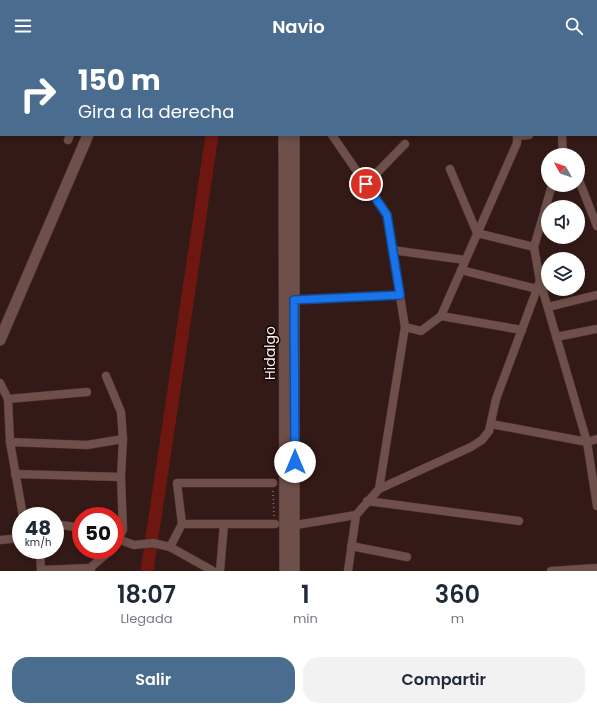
<!DOCTYPE html>
<html lang="es">
<head>
<meta charset="utf-8">
<style>
	body { margin:0; font-family:Poppins,sans-serif; background:#f2f2f3; color:#1f2937; height:100vh; display:flex; flex-direction:column; font-size:15px; white-space:nowrap }
	* { box-sizing:border-box; margin:0 }
	p { font-size:13px; color:#747a83 }
	.icon { flex:none; width:22px; height:22px; fill:none; stroke:currentColor; stroke-width:2; stroke-linecap:round; stroke-linejoin:round }
	.map { position:relative; height:519px; overflow:hidden }
	.panel { display:flex; flex-direction:column; background:#fff; flex:1 }
	.panel>* { flex:none }
	.top-card { position:absolute; left:0px; top:0px; width:597px; height:84px; box-shadow:0 2px 6px #0003; background:#4a6c8e; color:#fff; overflow:hidden }
	.needle { width:26px; rotate:310deg }
	.fabs { position:absolute; left:541px; top:96px; display:grid; gap:8px }
	.fabs a { display:grid; place-items:center; width:44px; height:44px; border-radius:50%; background:#fff; box-shadow:0 2px 6px #0003; font-size:20px }
	.speed { position:absolute; left:12px; top:455px; display:flex; gap:8px; font-size:20px; font-weight:700; text-align:center }
	.speed>* { display:grid; place-content:center; width:52px; height:52px; border-radius:50%; background:#fff; box-shadow:0 2px 6px #0003; line-height:1 }
	.speed small { font-size:10px; font-weight:400 }
	.speed .limit { border:6px solid #d22; background:#fff; color:#111 }
	.pin { position:absolute; display:grid; place-items:center; width:34px; height:34px; color:#fff; margin:-17px; border:2px solid #fff; border-radius:50%; box-shadow:0 1px 4px #0007 }
	.me { position:absolute; width:44px; margin:-22px; rotate:0deg; stroke-linejoin:round; filter:drop-shadow(0 0 3px #0008) }
	.turn { display:flex; align-items:center; gap:14px; height:84px; padding:0 12px; font-size:18px }
	.turn .icon { width:52px; height:52px; stroke-width:2.5 }
	.turn b { display:block; font-size:28px; line-height:34px }
	.eta { display:flex; justify-content:space-evenly; align-items:center; height:68px; text-align:center }
	.eta b { font-size:24px; font-weight:600; line-height:28px }
	.action { display:flex; gap:8px; margin-top:auto; padding:8px 12px }
	.action a { flex:1; height:46px; border-radius:16px; background:#4a6c8e; color:#fff; font-size:16px; font-weight:600; line-height:46px; text-align:center }
	.action a+a { background:#f2f2f3; color:#1f2937 }
	header { display:flex; justify-content:space-between; align-items:center; height:52px; padding:0 12px; background:#4a6c8e; color:#fff; font-size:18px; font-weight:600 }
	.map>svg:first-child { display:block }
	.lines { fill:none; stroke-linecap:round; stroke-linejoin:round }
	.river { stroke:#6d1710; stroke-width:13 }
	.street-casing { stroke:#4c3736; stroke-width:9 }
	.secondary-casing { stroke:#4c3736; stroke-width:12 }
	.path { stroke:#8b7673; stroke-width:1.5; stroke-dasharray:1 3; stroke-linecap:butt }
	.street { stroke:#6e4f4a; stroke-width:8 }
	.secondary { stroke:#6e4f4a; stroke-width:11 }
	.route-casing { stroke:#114b97; stroke-width:10 }
	.route { stroke:#1a73e8; stroke-width:7 }
	.labels { text-anchor:middle; dominant-baseline:central; stroke-width:3; stroke-linejoin:round; paint-order:stroke }
	.street-label { font-size:14px; fill:#feeeec; stroke:#130806 }
</style>
</head>
<body>
<header><svg class="icon" aria-label="menu" viewBox="0 0 24 24"><path d="M4 6h16M4 12h16M4 18h16"/></svg>Navio<svg class="icon" aria-label="search" viewBox="0 0 24 24"><circle cx="10" cy="10" r="6"/><path d="M15 15l6 6"/></svg></header>
<div class="map">
<svg width="597" height="519" viewBox="0 0 597 519">
	<rect width="100%" height="100%" fill="#331a16"/>
	<g class="lines">
		<g class="river">
			<polyline points="226,1 226,0"/>
			<polyline points="147,519 212,83"/>
		</g>
		<g class="street-casing">
			<g id="street">
				<polyline points="561,0 561,1"/>
				<polyline points="86,1 86,0"/>
				<polyline points="533,1 534,0"/>
				<polyline points="332,83 387,163 405,275 379,437"/>
				<polyline points="562,83 563,103"/>
				<polyline points="517,84 529,83"/>
				<polyline points="68,88 70,83"/>
				<polyline points="450,117 477,181 534,195"/>
				<polyline points="578,126 597,174"/>
				<polyline points="366,132 405,92"/>
				<polyline points="552,133 534,195 540,229 587,390 597,454"/>
				<polyline points="392,198 465,208"/>
				<polyline points="461,218 537,237"/>
				<polyline points="289,248 400,243"/>
				<polyline points="548,255 597,243"/>
				<polyline points="441,264 522,278"/>
				<polyline points="405,275 421,279 441,264 517,91 517,83"/>
				<polyline points="556,285 597,277"/>
				<polyline points="106,324 121,360 123,387 121,425 123,478 115,492"/>
				<polyline points="0,331 8,347 10,390 23,464"/>
				<polyline points="8,347 87,340"/>
				<polyline points="491,372 587,390 597,387"/>
				<polyline points="10,390 87,393 123,387"/>
				<polyline points="15,422 121,425"/>
				<polyline points="367,449 519,469"/>
				<polyline points="55,472 81,476"/>
				<polyline points="182,472 275,472"/>
				<polyline points="290,474 356,463"/>
				<polyline points="115,486 134,493 153,491 170,495 213,519"/>
				<polyline points="0,488 21,486"/>
				<polyline points="351,494 407,505"/>
				<polyline points="170,495 182,472 177,431 273,431"/>
				<polyline points="40,498 41,519"/>
				<polyline points="41,518 90,516"/>
				<polyline points="91,519 90,516 111,498"/>
				<polyline points="220,519 224,472"/>
				<polyline points="348,519 356,463 379,437 471,395 482,388 489,379 496,347 540,229"/>
				<polyline points="551,519 597,516"/>
			</g>
		</g>
		<g class="secondary-casing">
			<g id="secondary">
				<polyline points="282,0 282,1"/>
				<polyline points="291,0 291,1"/>
				<polyline points="123,1 123,0"/>
				<polyline points="284,83 285,519"/>
				<polyline points="294,83 294,519"/>
				<polyline points="0,288 88,83"/>
			</g>
		</g>
		<polyline class="path" points="273,439 274,465"/>
		<use href="#street" class="street"/>
		<use href="#secondary" class="secondary"/>
	</g>
	<g class="lines">
		<g class="route-casing">
			<polyline id="route" points="295,410 294,248 400,243 387,163 366,132"/>
		</g>
		<use href="#route" class="route"/>
	</g>
	<g class="labels">
		<g class="street-label">
			<text transform="translate(270 301) rotate(-90)">Hidalgo</text>
		</g>
	</g>
</svg>
<div class="fabs">
<a><svg class="needle" viewBox="-14 -14 28 28"><path d="M0-13l5 13h-10z" fill="#e53935"/><path d="M0 13l5-13h-10z" fill="#747a83"/></svg></a>
<a><svg class="icon" aria-label="sound" viewBox="0 0 24 24"><path d="M4 9h4l5-4v14l-5-4H4zM17 9q2 3 0 6"/></svg></a>
<a><svg class="icon" aria-label="layers" viewBox="0 0 24 24"><path d="M12 4l9 5-9 5-9-5zM3 14l9 5 9-5"/></svg></a>
</div>
<div class="speed"><div>48<small>km/h</small></div><div class="limit">50</div></div>
<div class="pin" style="left:366px;top:132px;background:#d93025"><svg class="icon" aria-label="arrive" viewBox="0 0 24 24"><path d="M6 21V4h12l-3 4 3 4H6"/></svg></div>
<svg class="me" style="left:295px;top:410px" viewBox="-20 -20 40 40"><circle r="19" fill="#fff"/><path d="M0-13L10 11 0 6-10 11z" fill="#1a73e8"/></svg>
<div class="top-card">
<div class="turn"><svg class="icon" aria-label="right" viewBox="0 0 24 24"><path d="M7 20v-9h11M14 6l5 5-5 5"/></svg><div><b>150 m</b>Gira a la derecha</div></div>
</div>
</div>
<section class="panel">
<div class="eta">
<div><b>18:07</b><p>Llegada</p></div>
<div><b>1</b><p>min</p></div>
<div><b>360</b><p>m</p></div>
</div>
<div class="action"><a>Salir</a><a>Compartir</a></div>
</section>
</body>
</html>
